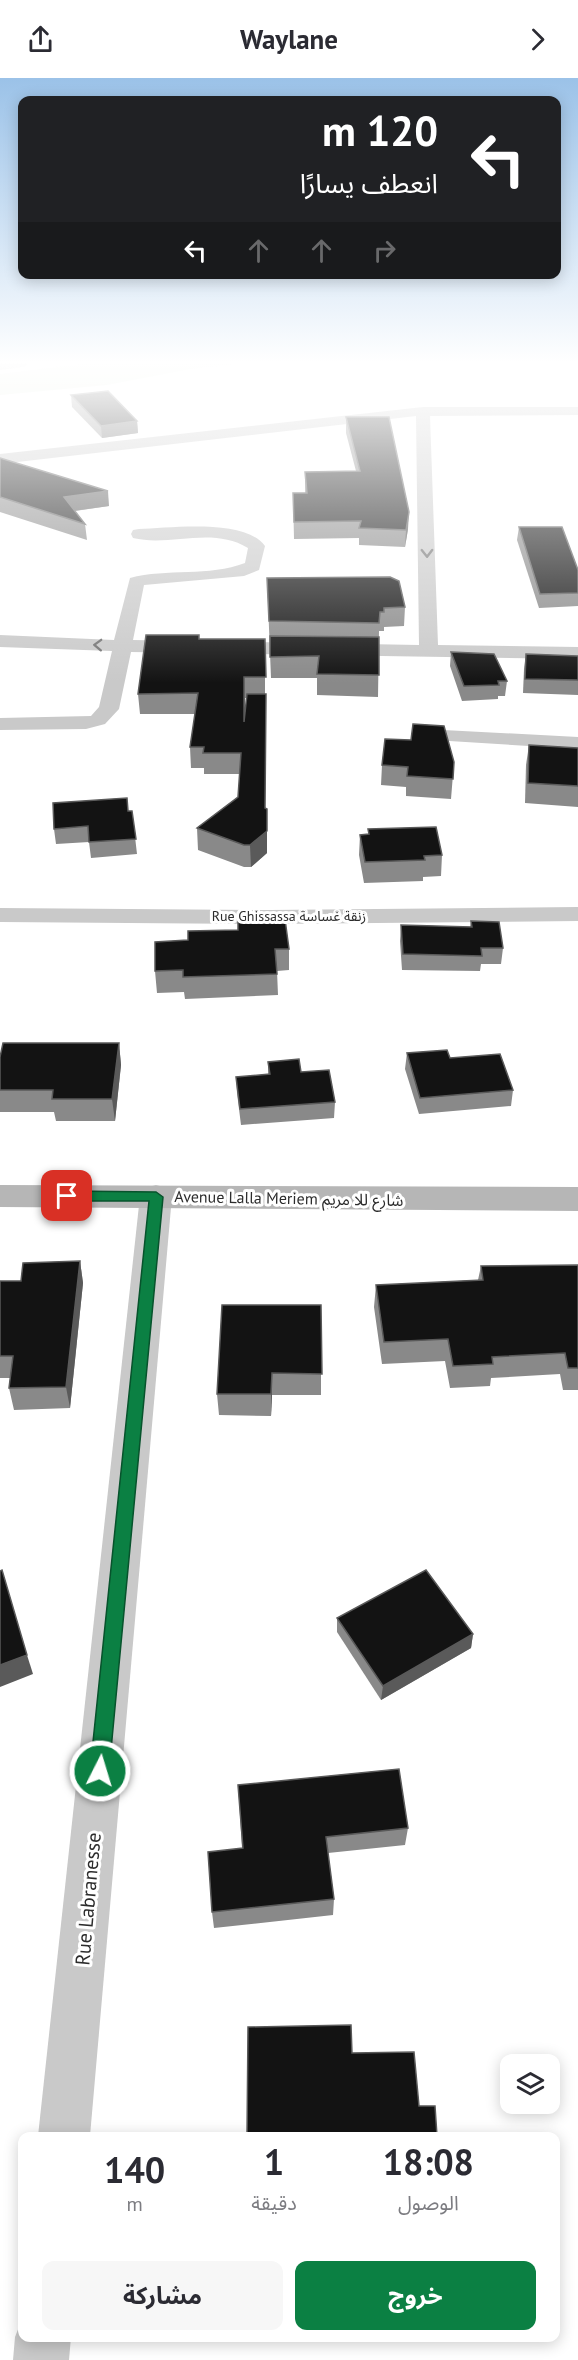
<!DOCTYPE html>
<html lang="ar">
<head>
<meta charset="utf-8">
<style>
	body { margin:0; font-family:"PT Sans","Noto Sans Arabic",sans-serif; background:#f7f7f7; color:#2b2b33; direction:rtl; height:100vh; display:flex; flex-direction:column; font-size:22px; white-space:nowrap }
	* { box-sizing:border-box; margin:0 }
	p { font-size:20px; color:#7c7c81 }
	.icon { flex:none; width:33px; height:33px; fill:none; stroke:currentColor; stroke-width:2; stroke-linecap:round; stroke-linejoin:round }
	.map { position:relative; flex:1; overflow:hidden; direction:ltr }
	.details { position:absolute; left:18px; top:2054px; width:542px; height:210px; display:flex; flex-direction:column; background:#fff; border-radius:12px; box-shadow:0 3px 15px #0003; direction:rtl }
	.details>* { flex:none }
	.hud { position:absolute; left:18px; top:18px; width:543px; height:183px; border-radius:12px; box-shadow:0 3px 15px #0003; direction:rtl; background:#202124; color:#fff; overflow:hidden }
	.controls { position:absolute; left:500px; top:1976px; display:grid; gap:12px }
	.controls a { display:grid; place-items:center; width:60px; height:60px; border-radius:12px; background:#fff; box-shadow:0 3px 15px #0003; font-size:30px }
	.pin { position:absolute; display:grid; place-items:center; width:51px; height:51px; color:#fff; margin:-26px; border-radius:12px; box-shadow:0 3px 9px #0006 }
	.me { position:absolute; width:66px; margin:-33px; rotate:5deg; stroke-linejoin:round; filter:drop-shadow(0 0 4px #0008) }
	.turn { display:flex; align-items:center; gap:21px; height:126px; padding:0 24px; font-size:27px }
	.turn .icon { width:78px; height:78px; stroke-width:2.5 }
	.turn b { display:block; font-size:42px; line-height:51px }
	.lanes { display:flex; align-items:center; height:57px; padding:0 24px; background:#0003; justify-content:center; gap:30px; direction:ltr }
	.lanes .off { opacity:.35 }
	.eta { display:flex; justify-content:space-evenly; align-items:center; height:102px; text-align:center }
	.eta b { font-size:36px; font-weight:700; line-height:42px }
	.button { display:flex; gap:12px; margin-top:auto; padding:12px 24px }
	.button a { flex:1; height:69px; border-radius:12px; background:#0b8043; color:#fff; font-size:24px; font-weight:700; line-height:69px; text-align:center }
	.button a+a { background:#f7f7f7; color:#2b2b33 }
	header { display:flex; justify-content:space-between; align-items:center; height:78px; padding:0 24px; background:#fff; font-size:27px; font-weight:700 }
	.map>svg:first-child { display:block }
	.green { fill:#e0e9da }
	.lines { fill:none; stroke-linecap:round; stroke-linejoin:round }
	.street { fill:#c9c9c9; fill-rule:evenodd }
	.secondary { fill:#b6b6b6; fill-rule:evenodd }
	.primary { fill:#a4a4a4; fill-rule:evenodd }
	.wall { fill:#898989; fill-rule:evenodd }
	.shaded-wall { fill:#5a5a5a }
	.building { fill:#131313; stroke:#5a5a5a; stroke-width:1.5 }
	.oneway { stroke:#737373 }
	.route { fill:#0b8043; stroke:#07532c; stroke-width:1.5 }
	.labels { text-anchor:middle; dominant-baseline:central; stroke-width:6; stroke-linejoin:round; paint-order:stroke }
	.far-street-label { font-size:14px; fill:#2c2c2c; stroke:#fff }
	.street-label { font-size:16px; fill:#2c2c2c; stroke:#fff }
	.near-street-label { font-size:20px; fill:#2c2c2c; stroke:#fff }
</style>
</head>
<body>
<header><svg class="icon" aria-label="forward" viewBox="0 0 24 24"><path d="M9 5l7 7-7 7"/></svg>Waylane<svg class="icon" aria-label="share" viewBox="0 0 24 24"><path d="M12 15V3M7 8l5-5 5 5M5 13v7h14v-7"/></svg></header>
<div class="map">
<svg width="578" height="2282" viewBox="0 0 578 2282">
	<rect width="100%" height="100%" fill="#fff"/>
	<polygon class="green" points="88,285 248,285 190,291 107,307 0,317 0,296"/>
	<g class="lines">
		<g class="street">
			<path d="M423,329H578V337L430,338L438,567L578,569V581L131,574L119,631L105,646L86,651L0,652V640L91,638L99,629L112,573L0,569V557L114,562L130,500C167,490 209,499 245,485L248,470C212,448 170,469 133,460L131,456L133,452L139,451C170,450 245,440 265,468L259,492L244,498L144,507L133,562L419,567L416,338L0,386V376Z"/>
			<polygon points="424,651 578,659 578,671 417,661 413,657 417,653"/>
			<polygon points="578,829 578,843 270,846 0,844 0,830 270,832"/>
			<polygon points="156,1107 167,1110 172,1118 90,2058 38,2058 140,1118 145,1110"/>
			<polygon points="22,2241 22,2259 71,2259 69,2282 13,2282 15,2259"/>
		</g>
		<polygon class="secondary" points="0,1107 578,1109 578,1133 0,1129"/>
		<polygon class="primary" points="0,285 30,285 23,289 0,292"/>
	</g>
	<g class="wall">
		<polygon points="71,317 137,343 138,355 102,360 72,329"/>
		<polygon points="346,339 408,451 405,469 359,467 359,460 294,461 293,415 305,415 305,394 356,393 346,355"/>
		<polygon points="0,380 109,428 75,433 85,446 87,462 0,434"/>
		<polygon points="519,449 578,492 578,528 539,530 517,462"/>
		<polygon points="267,500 405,529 404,548 384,549 384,553 379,553 378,619 317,617 317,600 271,600"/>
		<path d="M200,561H265V730L267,775L251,789H244L198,772L197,750L238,719L240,696H204V690H191L190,669L195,636H140L138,616ZM245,620H246L245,638Z"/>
		<polygon points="451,574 507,603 505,618 498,618 498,621 462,623 450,588"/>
		<polygon points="526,576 578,578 578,617 523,615 524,591"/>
		<polygon points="411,662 454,684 451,721 406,718 406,709 381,707 382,687"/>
		<polygon points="529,667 578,670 578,729 525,725 526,687"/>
		<polygon points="128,733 132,733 137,776 91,780 89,764 56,766 54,751"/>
		<polygon points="368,751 442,777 441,798 423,799 423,803 364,805 359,777 360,757 368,756"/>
		<polygon points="471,843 503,870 501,886 481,886 480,893 402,892 400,863 401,847 470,849"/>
		<polygon points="155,864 289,871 289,892 277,893 278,917 185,921 184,914 157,915 155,893"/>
		<polygon points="119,965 121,987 115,1043 56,1043 54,1034 0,1034 0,979"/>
		<polygon points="407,975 450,980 513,1012 511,1028 419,1036 405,991"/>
		<polygon points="268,984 301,994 335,1024 334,1040 241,1047 237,1015 236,999 268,997"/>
		<polygon points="80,1183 83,1205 70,1330 14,1332 9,1310 10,1300 0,1300 0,1203 21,1203"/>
		<polygon points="578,1187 578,1312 563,1312 560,1296 491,1300 490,1308 450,1310 445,1283 382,1286 374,1229 376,1207 478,1202 481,1188"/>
		<polygon points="321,1227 321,1317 272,1317 271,1338 219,1337 217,1316"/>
		<polygon points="337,1540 473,1556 471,1570 381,1622 337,1554"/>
		<polygon points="238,1707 408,1750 405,1767 328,1775 334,1821 333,1837 214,1850 212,1834 242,1770"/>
	</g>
	<g class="shaded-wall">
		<polygon points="137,343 138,355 102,360 101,348"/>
		<polygon points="108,413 109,428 66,434 64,419"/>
		<polygon points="409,434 408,451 405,469 406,452"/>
		<polygon points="267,731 267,775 251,789 250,767"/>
		<polygon points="119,965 121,987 115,1043 112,1021"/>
		<polygon points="80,1183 83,1205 70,1330 66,1309"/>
		<polygon points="272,1295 272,1317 271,1338 271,1316"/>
		<polygon points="473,1556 471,1570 381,1622 383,1608"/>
		<polygon points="27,1577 33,1596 0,1609 0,1587"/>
	</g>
	<g class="building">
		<polygon points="108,313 137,343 101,348 71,317"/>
		<polygon points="346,339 389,339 409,434 406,452 359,450 361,443 294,444 293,415 307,415 305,394 360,393"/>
		<polygon points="0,380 108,413 64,419 85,446 0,419"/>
		<polygon points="519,449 562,449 578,492 578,515 540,516"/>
		<polygon points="390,499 399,503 405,529 384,530 384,534 380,534 379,545 269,543 267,500"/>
		<polygon points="146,557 199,557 199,561 265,561 266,599 244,599 244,644 247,616 266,616 265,730 267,731 267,753 250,767 244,767 197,750 238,719 241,675 203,675 204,669 190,669 198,615 138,616"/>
		<polygon points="270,558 379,559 379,597 317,596 319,578 270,579"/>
		<polygon points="451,574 494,576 507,603 498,603 499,607 464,608"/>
		<polygon points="526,576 578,578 578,602 525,601"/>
		<polygon points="413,646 444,648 454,684 453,701 407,698 408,689 382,687 385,661 411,662"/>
		<polygon points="529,667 578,670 578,708 528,705"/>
		<polygon points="127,720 128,733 132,733 136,761 89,764 88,748 54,751 53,725"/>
		<polygon points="436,749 442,777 424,778 425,782 365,784 360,757 369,756 368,751"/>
		<polygon points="285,841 289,871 275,871 277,896 183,899 183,892 155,893 155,864 188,862 188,853 238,852 238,842"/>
		<polygon points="471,843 499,844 503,870 481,870 482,878 403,876 401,847 472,849"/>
		<polygon points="3,965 119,965 112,1021 52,1021 53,1012 0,1012 0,979"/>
		<polygon points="447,972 450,980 500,976 513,1012 420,1020 407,975"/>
		<polygon points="299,981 301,994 329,992 335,1024 240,1031 236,999 270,996 268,984"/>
		<polygon points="80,1183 66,1309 9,1310 13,1278 0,1278 0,1203 21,1203 23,1185"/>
		<polygon points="578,1187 578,1290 568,1290 565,1275 492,1279 493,1286 453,1288 448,1261 384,1264 376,1207 483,1202 481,1188"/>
		<polygon points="222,1227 321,1227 322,1296 272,1295 271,1316 217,1316"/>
		<polygon points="2,1492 27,1577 0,1587 0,1493"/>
		<polygon points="426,1492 473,1556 383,1608 337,1540"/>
		<polygon points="399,1691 408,1750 326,1759 334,1821 212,1834 208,1774 243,1770 238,1707"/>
		<polygon points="351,1947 352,1975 414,1974 419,2028 435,2028 437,2058 247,2058 248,1949"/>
	</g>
	<defs><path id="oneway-chevron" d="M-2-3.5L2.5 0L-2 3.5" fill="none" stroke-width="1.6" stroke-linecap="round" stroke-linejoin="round" transform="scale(1.5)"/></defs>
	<g class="oneway">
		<use href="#oneway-chevron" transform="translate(427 475) rotate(89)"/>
		<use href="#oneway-chevron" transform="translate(98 567) rotate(-178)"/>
	</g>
	<linearGradient id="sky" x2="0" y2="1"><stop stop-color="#9bc2e8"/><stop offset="0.47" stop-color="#fff"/><stop offset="1" stop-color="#fff" stop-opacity="0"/></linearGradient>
	<rect width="578" height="605" fill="url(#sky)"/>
	<polygon class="route" points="67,1113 156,1114 163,1119 109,1693 106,1700 100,1703 93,1700 90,1693 149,1123 67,1123 60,1118"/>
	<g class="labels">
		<g class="far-street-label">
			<text x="289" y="838">Rue Ghissassa زنقة غساسة</text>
		</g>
		<g class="street-label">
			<text transform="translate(289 1120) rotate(1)">Avenue Lalla Meriem شارع للا مريم</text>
		</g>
		<g class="near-street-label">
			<text transform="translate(88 1821) rotate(-85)">Rue Labranesse</text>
		</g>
	</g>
</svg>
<div class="controls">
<a><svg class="icon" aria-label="layers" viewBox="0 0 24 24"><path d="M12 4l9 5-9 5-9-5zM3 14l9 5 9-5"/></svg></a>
</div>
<div class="pin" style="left:67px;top:1118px;background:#d93025"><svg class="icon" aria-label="arrive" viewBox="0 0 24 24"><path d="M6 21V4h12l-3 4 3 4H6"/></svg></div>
<svg class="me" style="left:100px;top:1693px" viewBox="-20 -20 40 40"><circle r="17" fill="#0b8043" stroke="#fff" stroke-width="3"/><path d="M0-11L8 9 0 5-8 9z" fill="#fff"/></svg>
<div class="hud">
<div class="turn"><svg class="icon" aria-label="left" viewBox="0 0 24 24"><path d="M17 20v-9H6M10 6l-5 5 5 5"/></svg><div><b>120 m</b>انعطف يسارًا</div></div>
<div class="lanes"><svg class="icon" aria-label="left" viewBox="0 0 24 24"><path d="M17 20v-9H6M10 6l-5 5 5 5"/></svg><svg class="icon off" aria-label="ahead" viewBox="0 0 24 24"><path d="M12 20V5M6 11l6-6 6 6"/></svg><svg class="icon off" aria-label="ahead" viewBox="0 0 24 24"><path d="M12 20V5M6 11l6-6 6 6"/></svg><svg class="icon off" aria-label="right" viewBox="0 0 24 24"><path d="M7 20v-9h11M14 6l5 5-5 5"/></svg></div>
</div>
<section class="details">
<div class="eta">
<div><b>18:08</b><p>الوصول</p></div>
<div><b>1</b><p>دقيقة</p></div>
<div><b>140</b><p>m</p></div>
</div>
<div class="button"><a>خروج</a><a>مشاركة</a></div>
</section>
</div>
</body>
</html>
